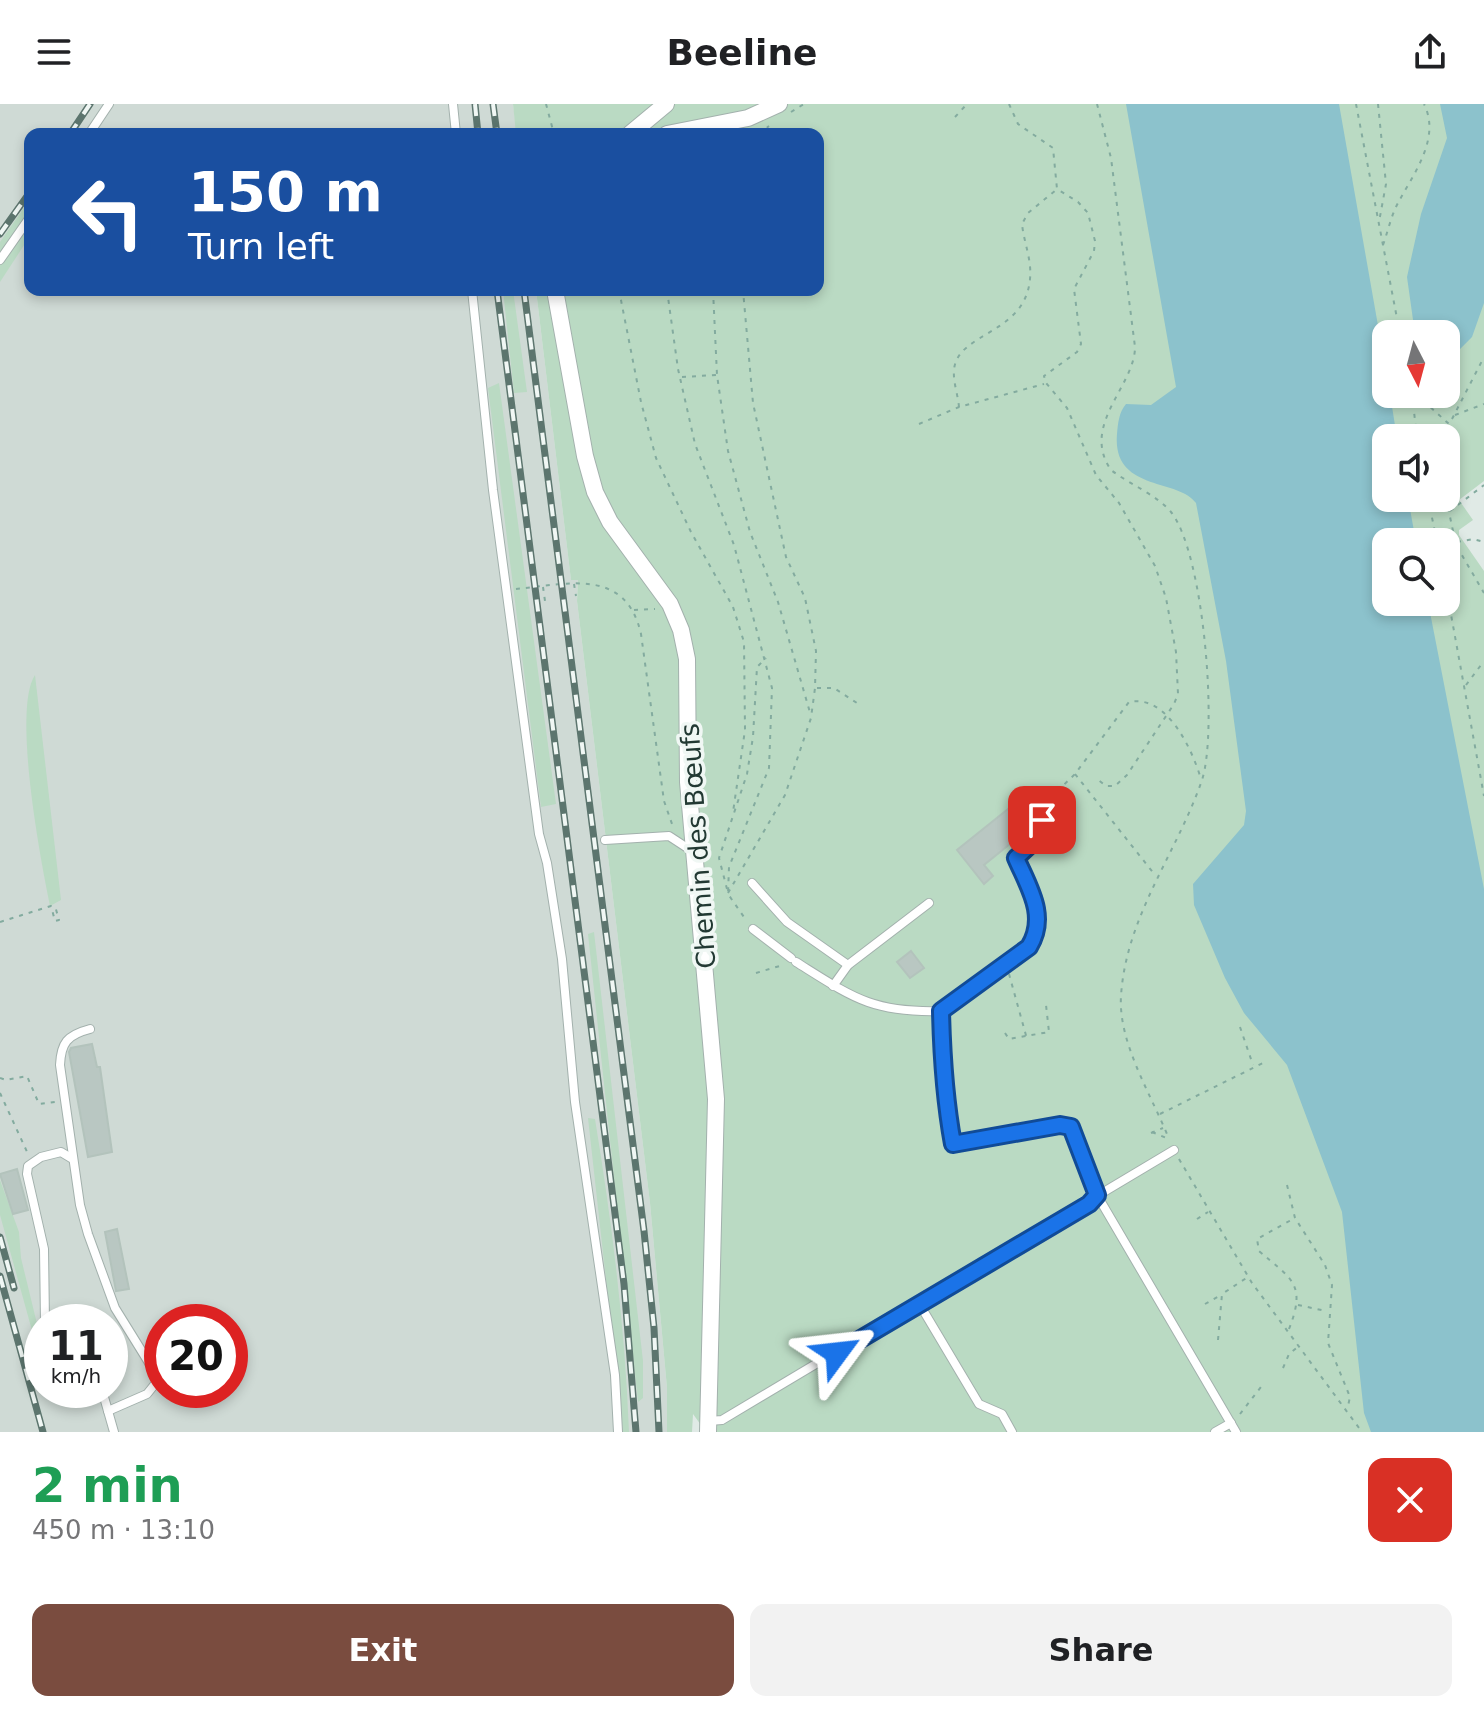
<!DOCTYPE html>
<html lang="en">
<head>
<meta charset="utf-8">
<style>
	body { margin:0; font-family:"DejaVu Sans",sans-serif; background:#f2f2f2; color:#202124; height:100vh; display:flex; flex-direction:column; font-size:30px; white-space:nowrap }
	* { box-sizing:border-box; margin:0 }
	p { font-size:26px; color:#757577 }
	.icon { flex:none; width:44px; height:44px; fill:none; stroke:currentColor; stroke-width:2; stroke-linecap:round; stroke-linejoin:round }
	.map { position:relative; height:1328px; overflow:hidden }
	.drawer { display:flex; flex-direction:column; background:#fff; flex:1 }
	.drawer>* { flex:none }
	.banner { position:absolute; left:24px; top:24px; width:800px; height:168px; border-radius:16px; box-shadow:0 4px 12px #0003; background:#1a4fa0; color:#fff; overflow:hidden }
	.needle { width:52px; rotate:174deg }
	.tools { position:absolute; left:1372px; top:216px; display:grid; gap:16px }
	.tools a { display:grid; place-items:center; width:88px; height:88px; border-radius:16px; background:#fff; box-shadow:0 4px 12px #0003; font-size:40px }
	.speed { position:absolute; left:24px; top:1200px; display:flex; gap:16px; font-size:40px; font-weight:700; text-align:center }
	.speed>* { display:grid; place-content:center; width:104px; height:104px; border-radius:50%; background:#fff; box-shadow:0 4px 12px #0003; line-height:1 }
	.speed small { font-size:20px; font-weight:400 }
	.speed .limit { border:12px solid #d22; background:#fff; color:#111 }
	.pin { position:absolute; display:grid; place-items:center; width:68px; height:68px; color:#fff; margin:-34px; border-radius:16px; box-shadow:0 4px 12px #0006 }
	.me { position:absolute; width:88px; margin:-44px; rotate:60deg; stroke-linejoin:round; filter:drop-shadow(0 0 6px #0008) }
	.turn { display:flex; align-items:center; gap:28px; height:168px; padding:0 32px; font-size:36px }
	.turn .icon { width:104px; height:104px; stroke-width:2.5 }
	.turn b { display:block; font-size:56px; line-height:68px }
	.round { display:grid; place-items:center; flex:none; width:84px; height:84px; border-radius:16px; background:#f2f2f2 }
	.headline { display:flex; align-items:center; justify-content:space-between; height:136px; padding:0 32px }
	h1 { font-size:48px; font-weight:800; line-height:60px; color:#1e9e55 }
	.button { display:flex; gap:16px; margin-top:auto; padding:16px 32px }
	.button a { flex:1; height:92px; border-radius:16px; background:#7a4c3f; color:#fff; font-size:32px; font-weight:800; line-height:92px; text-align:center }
	.button a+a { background:#f2f2f2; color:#202124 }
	header { display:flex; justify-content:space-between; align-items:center; height:104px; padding:0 32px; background:#fff; font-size:36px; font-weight:800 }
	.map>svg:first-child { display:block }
	.built { fill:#cfdad5; fill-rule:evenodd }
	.green { fill:#badac3; fill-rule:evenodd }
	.water { fill:#8cc2cc }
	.building { fill:#b9c7c2; stroke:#b3c3bc; stroke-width:2 }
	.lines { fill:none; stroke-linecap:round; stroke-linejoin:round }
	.lane-casing { stroke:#a3b1ad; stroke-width:10 }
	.street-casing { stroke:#a3b1ad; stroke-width:18 }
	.path { stroke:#83ab9f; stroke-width:2; stroke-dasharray:4 6; stroke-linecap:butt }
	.lane { stroke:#fff; stroke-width:8 }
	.street { stroke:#fff; stroke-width:16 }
	.rail-casing { stroke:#5c756e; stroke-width:7 }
	.rail { stroke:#f0f7f4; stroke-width:4; stroke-dasharray:12; stroke-linecap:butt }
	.route-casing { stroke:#114b97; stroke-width:20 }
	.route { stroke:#1a73e8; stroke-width:14 }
	.labels { text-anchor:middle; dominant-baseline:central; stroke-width:7; stroke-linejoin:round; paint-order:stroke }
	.street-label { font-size:26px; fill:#223933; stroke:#f0f7f4 }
</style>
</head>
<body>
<header><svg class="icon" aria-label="menu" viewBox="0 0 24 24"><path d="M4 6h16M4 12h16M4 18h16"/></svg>Beeline<svg class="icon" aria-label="share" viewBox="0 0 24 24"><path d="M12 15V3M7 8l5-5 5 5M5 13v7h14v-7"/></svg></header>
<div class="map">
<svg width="1484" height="1328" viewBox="0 0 1484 1328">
	<rect width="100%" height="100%" fill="#e0eae6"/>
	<path class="built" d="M0,0H513L517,30H30V186H536L571,476L578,475L577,497L650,1099L667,1284V1328H0ZM42,1218H110V1286H42ZM162,1218H230V1286H162Z"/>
	<g class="green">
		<path d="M513,0H1484V377L1459,396L1473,416L1459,426V431L1484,467V1328H706L693,1310L692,1328H667V1284L650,1099L577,497L578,476H571L536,186H818V30H516ZM1386,230H1446V290H1386ZM1386,334H1446V394H1386ZM1386,438H1446V498H1386Z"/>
		<polygon points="30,95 30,132 0,178 0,138"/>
		<polygon points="503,186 513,186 527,288 514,289"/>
		<polygon points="499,279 556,700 541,703 488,284"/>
		<path d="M35,571L61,796L50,802C41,759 12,605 35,571Z"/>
		<polygon points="594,828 643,1257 643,1294 638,1298 588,830"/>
		<path d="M588,1014L595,1015C612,1119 625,1223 629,1328H623Z"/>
		<polygon points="0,1076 19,1128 21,1154 39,1228 33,1230 0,1111"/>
	</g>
	<g class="water">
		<path d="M1126,0H1339L1386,267V290H1390L1397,334H1386V394H1408L1416,438H1386V498H1428L1484,785V1328H1371L1364,1309L1342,1108L1287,961L1244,909L1225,874L1194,801L1193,780L1244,721L1246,707L1226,557L1196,399C1179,374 1112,388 1117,330C1118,319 1119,308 1126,300L1151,301L1176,283Z"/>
		<polygon points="1440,0 1484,0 1484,199 1472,233 1460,245 1446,250 1446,230 1415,230 1407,173 1421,110 1447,34"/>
	</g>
	<g class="building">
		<polygon points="1018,697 1036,719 984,761 993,772 984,780 957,746"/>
		<polygon points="911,847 924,864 910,874 897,858"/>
		<polygon points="92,940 97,963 100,963 112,1048 88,1053 69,948 71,944"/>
		<polygon points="17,1065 28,1106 13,1110 0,1070"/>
		<polygon points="117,1125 129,1185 116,1187 105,1128"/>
	</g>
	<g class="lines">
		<g class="lane-casing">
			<g id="lane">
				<polyline points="453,0 456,30"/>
				<polyline points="89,30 109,0"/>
				<polyline points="0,156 30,113"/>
				<polyline points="472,186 493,386 539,730 547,759 562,855 575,998 615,1271 618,1328"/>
				<path d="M1027,695L1048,724L1016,754C1029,784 1048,812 1029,843L941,907L943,965L953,1040L1060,1021L1071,1023L1097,1091L1236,1328"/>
				<polyline points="605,736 669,732 695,749"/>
				<polyline points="752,779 787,818 848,861"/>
				<polyline points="753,825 791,854"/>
				<path d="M796,858C852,893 872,909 941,907"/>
				<polyline points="833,882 848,861 929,799"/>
				<path d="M90,925C67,931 61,939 60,961L80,1101L88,1130L115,1204L159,1275L147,1290L108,1307"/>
				<polyline points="920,1201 979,1300 1002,1310 1012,1328"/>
				<polyline points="45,1218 44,1145 27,1070 28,1062 41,1053 61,1048 71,1054"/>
				<polyline points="102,1286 114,1328"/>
				<polyline points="709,1317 722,1316 1174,1046"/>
				<polyline points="1215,1328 1231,1319"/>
			</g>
		</g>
		<g class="street-casing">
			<g id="street">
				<polyline points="630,30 666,0"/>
				<polyline points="667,30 748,14 779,0"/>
				<polyline points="555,186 585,352 595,388 610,418 670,500 681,526 687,555 688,678 716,995 708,1328"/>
			</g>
		</g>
		<g class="path">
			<polyline points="546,0 554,30"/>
			<polyline points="1009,0 1018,20 1053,44 1057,85 1078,98 1088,109 1095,137 1094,147 1074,185 1081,240 1077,248 1044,272 1046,279 1067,304 1096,371 1119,399 1155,462 1166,494 1176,548 1178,590 1174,600 1127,671 1115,682 1106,682 1096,674"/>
			<path d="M1097,0L1111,54L1135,243C1135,282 1080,321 1111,366C1129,380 1157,391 1171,408C1204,449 1218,627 1202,676C1177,749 1126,812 1121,892C1118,939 1152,992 1169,1035"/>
			<polyline points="1356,0 1400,230"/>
			<polyline points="1378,0 1386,80 1379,118"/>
			<polyline points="791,8 804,0"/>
			<polyline points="955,13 967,0"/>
			<polyline points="759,30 769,22"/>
			<path d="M1383,141C1388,127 1391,112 1398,99C1414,69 1441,34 1424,0"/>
			<polyline points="619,186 641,298 656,354 691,428 733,503 744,538 745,626 733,708"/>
			<polyline points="667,186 678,265 695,340 734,441 772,584 769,664 729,763 728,790 746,816"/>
			<polyline points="713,186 717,271 728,347 750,428 778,498 811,612"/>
			<polyline points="682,273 716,271"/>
			<polyline points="1412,290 1417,334"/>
			<polyline points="1416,290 1449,320 1442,334"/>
			<path d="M959,303C958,291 953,278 954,266C957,228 1025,231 1030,175C1032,156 1024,139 1022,120L1028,109L1056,86"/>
			<polyline points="1455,311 1484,300"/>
			<polyline points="1452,315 1484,253"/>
			<polyline points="919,320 959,303 1044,280"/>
			<polyline points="1428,394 1437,438"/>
			<polyline points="1446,394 1456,441 1484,489"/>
			<polyline points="1450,407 1484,381"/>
			<polyline points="1457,438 1473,435 1484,438"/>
			<polyline points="574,480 576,492"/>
			<polyline points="543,483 545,497"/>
			<polyline points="1446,483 1484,692"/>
			<path d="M516,485C567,480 626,463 641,530L664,697L672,720"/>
			<polyline points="634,506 655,505"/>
			<polyline points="1466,581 1484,557"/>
			<polyline points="817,584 834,584 860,601"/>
			<polyline points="1075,670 1155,771"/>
			<path d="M1043,701L1075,670L1129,598C1167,590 1192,645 1201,675"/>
			<polyline points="1054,737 1054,732"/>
			<polyline points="727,785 719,754 747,670 753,633 757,563 766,554"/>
			<polyline points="728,789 785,691 811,614 815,584 816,547 805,494 786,453 753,299 743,186"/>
			<polyline points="0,818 51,802 55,817 59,816 55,802"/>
			<polyline points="756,869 783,861"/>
			<polyline points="1009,870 1027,935"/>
			<polyline points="1240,923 1253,961"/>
			<polyline points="1005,929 1009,935 1049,928 1046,901"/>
			<polyline points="0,974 6,976 27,972 39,1000 55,998"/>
			<polyline points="0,989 28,1050"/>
			<polyline points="1160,1010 1267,957"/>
			<polyline points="1152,1028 1169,1035"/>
			<polyline points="1151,1029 1163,1024"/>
			<polyline points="1179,1055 1252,1179 1362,1328"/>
			<polyline points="1287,1081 1295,1114 1325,1161 1332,1181 1328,1239 1350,1293 1348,1302"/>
			<polyline points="1197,1115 1208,1108"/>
			<polyline points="1205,1200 1221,1191"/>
			<polyline points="1298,1201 1326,1207"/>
			<path d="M1289,1225C1307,1179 1291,1175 1259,1147L1257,1135L1293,1115"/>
			<polyline points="1218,1236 1222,1190 1248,1173"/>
			<polyline points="1283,1264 1289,1250 1299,1242"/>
			<polyline points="1240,1310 1264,1279"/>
		</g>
		<use href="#lane" class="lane"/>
		<use href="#street" class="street"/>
		<g class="rail-casing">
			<g id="rail">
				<polyline points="475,0 478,30"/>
				<polyline points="493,0 497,30"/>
				<polyline points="70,30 90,0"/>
				<polyline points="0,130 30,88"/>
				<polyline points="497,186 624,1180 636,1328"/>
				<polyline points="524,186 644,1127 654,1224 659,1328"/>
				<polyline points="0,1133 14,1184"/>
				<polyline points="0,1172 43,1328"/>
			</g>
		</g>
		<use href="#rail" class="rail"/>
	</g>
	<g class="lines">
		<g class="route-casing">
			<path id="route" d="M837,1249L1089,1100L1097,1091L1071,1023L1060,1021L953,1040C945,996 942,952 941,907L1029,843C1048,812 1029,784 1016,754L1048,724L1042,716"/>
		</g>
		<use href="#route" class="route"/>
	</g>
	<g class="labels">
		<g class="street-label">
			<text transform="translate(698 742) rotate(-94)">Chemin des Bœufs</text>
		</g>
	</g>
</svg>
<div class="tools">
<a><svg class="needle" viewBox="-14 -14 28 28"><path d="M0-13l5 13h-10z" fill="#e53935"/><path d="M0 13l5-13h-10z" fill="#757577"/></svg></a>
<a><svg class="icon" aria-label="sound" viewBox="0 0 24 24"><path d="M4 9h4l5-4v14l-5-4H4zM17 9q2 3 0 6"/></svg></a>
<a><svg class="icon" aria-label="search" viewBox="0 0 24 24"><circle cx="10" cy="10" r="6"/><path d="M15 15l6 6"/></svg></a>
</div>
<div class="speed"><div>11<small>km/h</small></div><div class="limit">20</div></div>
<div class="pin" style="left:1042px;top:716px;background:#d93025"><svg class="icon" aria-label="arrive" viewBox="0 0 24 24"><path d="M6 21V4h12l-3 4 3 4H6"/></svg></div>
<svg class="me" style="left:837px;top:1249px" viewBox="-20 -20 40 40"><path d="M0-17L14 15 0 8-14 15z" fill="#1a73e8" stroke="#fff" stroke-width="4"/></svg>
<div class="banner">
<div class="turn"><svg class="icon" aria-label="left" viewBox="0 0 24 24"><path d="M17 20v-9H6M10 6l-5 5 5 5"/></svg><div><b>150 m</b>Turn left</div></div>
</div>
</div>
<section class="drawer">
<div class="headline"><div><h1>2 min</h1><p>450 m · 13:10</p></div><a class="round" style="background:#d93025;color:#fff"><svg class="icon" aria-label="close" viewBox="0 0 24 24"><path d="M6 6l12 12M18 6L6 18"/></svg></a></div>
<div class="button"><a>Exit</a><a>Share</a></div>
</section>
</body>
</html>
